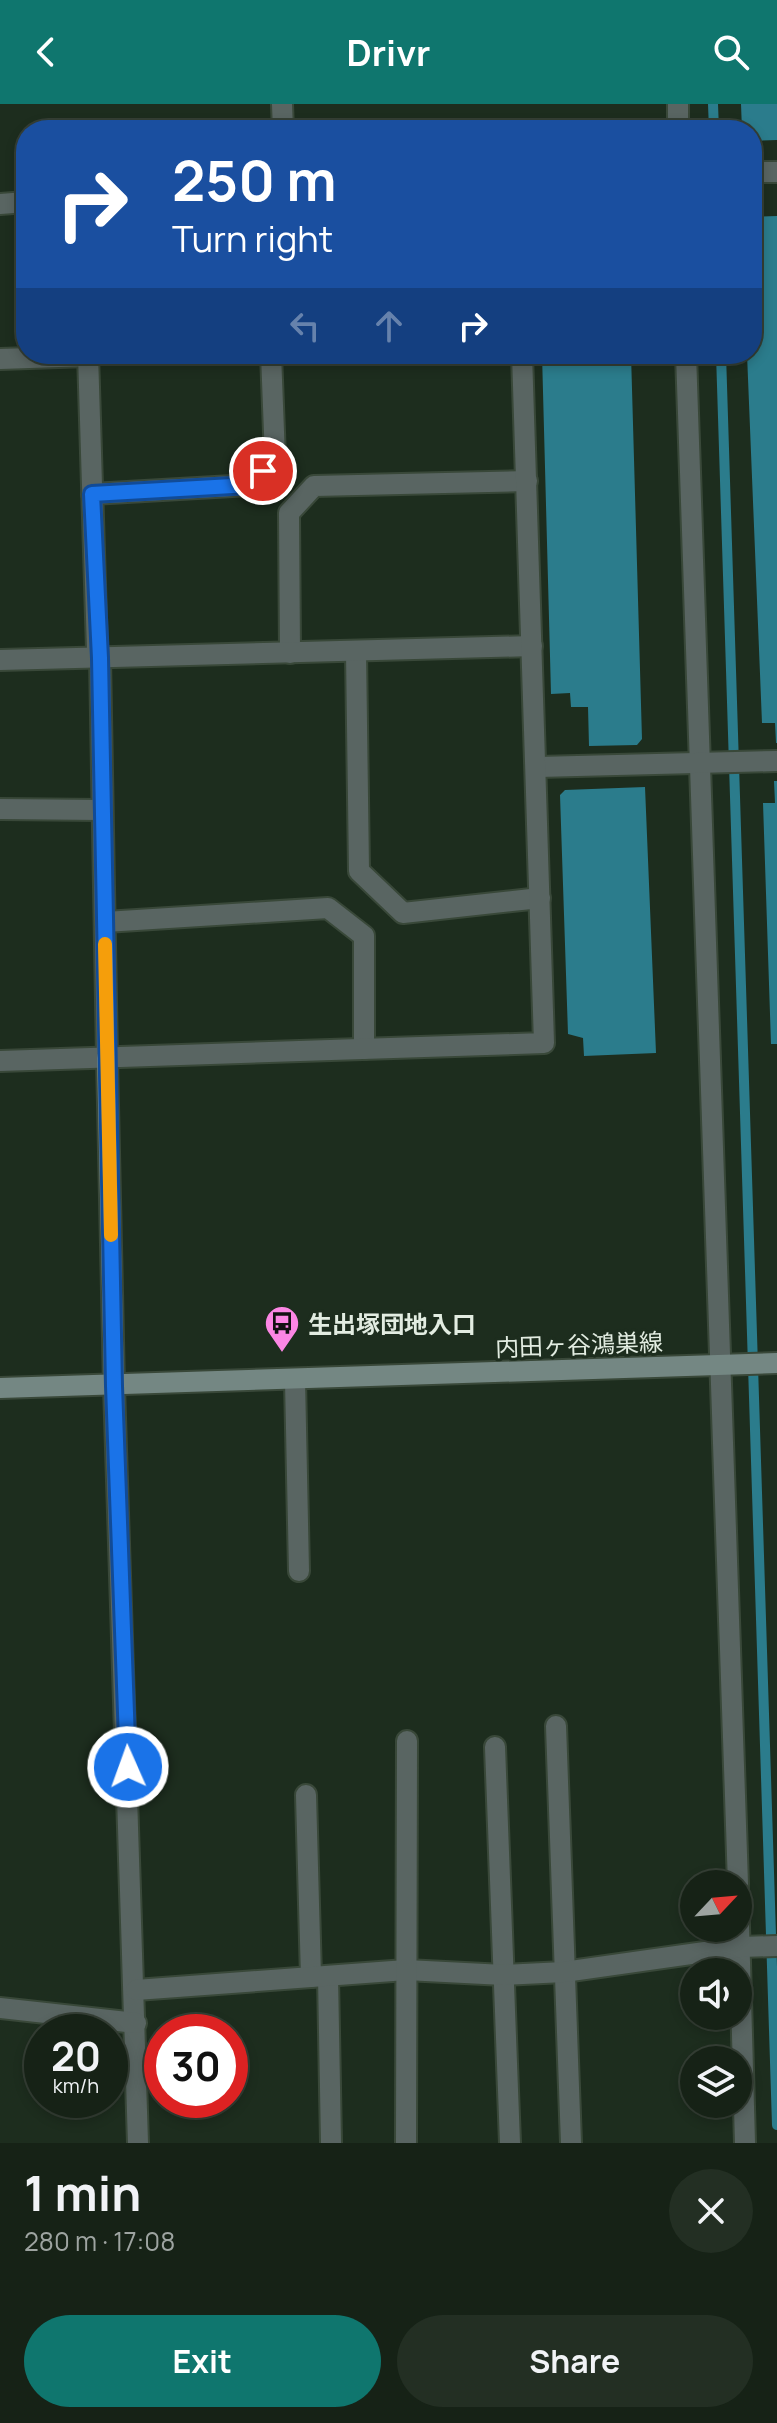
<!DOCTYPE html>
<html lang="en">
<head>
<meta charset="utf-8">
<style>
	body { margin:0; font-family:Manrope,"Noto Sans JP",sans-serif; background:#232f23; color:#f1f3f6; height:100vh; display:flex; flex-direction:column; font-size:30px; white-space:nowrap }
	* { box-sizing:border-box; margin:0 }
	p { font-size:26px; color:#9ea4a1 }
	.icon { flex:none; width:44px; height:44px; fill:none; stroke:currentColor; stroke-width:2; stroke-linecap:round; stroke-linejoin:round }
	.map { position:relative; height:2039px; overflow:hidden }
	.details { display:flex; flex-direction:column; background:#162216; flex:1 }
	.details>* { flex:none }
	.guide { position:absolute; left:16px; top:16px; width:746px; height:244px; border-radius:32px; box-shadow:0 4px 12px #0003,0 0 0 2px #353f35; background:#1a4fa0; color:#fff; overflow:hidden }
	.needle { width:52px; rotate:64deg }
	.controls { position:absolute; left:680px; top:1766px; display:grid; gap:16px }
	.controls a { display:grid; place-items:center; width:72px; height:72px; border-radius:50%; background:#162216; box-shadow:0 4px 12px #0003,0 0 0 2px #353f35; font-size:40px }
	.speed { position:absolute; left:24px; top:1910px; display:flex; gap:16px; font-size:40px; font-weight:700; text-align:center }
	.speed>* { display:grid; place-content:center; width:104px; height:104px; border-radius:50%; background:#162216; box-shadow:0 4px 12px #0003,0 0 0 2px #353f35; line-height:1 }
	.speed small { font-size:20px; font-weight:400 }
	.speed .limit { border:12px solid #d22; background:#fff; color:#111 }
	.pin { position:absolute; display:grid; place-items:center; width:68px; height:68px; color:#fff; margin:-34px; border:4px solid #fff; border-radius:50%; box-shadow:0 2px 8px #0007 }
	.me { position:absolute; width:88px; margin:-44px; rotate:358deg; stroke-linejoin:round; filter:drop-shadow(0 0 6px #0008) }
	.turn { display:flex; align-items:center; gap:28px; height:168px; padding:0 24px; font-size:36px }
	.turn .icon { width:104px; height:104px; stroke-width:2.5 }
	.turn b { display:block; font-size:56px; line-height:68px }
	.lanes { display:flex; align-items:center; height:76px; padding:0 24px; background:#0003; justify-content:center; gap:40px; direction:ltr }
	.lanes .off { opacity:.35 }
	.round { display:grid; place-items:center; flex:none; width:84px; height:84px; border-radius:42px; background:#232f23 }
	.overview { display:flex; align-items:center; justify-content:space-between; height:136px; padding:0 24px }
	h1 { font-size:48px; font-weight:700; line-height:60px }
	.action { display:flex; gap:16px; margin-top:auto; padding:16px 24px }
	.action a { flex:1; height:92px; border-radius:48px; background:#0f766e; color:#fff; font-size:32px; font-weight:700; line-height:92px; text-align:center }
	.action a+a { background:#232f23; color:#f1f3f6 }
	header { display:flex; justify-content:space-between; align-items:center; height:104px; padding:0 24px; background:#0f766e; color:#fff; font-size:36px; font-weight:700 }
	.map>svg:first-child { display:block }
	.water { fill:#2b7c8c }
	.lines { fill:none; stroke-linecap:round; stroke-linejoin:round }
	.stream { stroke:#2b7c8c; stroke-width:10 }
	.street-casing { stroke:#394839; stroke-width:24 }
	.secondary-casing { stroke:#394839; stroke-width:24 }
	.street { stroke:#596562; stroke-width:20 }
	.secondary { stroke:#748783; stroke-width:20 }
	.route-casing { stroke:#114b97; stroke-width:20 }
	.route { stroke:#1a73e8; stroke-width:14 }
	.slow { stroke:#f59e0b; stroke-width:14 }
	.labels { text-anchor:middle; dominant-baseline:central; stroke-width:6; stroke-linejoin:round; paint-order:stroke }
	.poi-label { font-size:24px; font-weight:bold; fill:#e2ece1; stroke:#1d2d1e; text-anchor:start }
	.street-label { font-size:24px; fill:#e2ece1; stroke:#1d2d1e }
</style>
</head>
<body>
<header><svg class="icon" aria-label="back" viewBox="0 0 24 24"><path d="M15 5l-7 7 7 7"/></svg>Drivr<svg class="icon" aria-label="search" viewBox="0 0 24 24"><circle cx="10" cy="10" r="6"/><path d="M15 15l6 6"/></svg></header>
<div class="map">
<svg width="777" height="2039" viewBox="0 0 777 2039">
	<rect width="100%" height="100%" fill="#1d2d1e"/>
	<g class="water">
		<polygon points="741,0 777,0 777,36 752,37 752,26 742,26"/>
		<polygon points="777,112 777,639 776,639 775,619 762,619 747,250 752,250 752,113"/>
		<polygon points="542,250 631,250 642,635 637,641 589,642 588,603 571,603 570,589 551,590"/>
		<polygon points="774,677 777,677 777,940 771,940 763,699 775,699"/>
		<polygon points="645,683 656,949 584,952 583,934 568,930 560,691 565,686"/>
	</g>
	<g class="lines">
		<g class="stream">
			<polyline points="713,0 714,26"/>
			<polyline points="721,250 777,2021"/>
		</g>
		<g class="street-casing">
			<g id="street">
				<polyline points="282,0 283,26"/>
				<polyline points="678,0 678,26"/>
				<polyline points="752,68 777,68"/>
				<polyline points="0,100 26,98"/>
				<polyline points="88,250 97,546 100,554 107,954"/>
				<polyline points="686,250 738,1780"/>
				<polyline points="0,255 88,252"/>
				<polyline points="92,390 250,381 275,354 271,250"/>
				<polyline points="356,547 359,767 403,809 540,794"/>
				<polyline points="290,549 289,409 314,382 527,377"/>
				<polyline points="0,556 532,542"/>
				<polyline points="538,663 777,657"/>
				<polyline points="0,705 101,706"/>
				<polyline points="105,818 328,804 364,832 364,945"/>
				<polyline points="0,957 544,939 522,250"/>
				<polyline points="295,1276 299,1467"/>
				<polyline points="114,1282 138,2039"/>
				<polyline points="556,1622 571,2039"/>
				<polyline points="495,1643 510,2039"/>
				<polyline points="306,1691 311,1873"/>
				<polyline points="738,1786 745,2039"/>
				<polyline points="328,1872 331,2039"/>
				<polyline points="136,1886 406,1866 504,1871 564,1868 740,1843 777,1842"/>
				<polyline points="0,1904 136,1919"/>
				<polyline points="406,2039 407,1637"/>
			</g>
		</g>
		<g class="secondary-casing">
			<g id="secondary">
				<polyline points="107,954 114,1282"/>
				<polyline points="0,1284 777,1259"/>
			</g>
		</g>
		<use href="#street" class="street"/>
		<use href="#secondary" class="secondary"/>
	</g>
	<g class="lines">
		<g class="route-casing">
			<polyline id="route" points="128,1663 114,1282 100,554 92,390 250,381 263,367"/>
		</g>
		<use href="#route" class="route"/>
		<polyline class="slow" points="105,840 111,1131"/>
	</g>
	<defs>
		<g id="bus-pin" transform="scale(1.8)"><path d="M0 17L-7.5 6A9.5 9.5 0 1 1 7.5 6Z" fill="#fc86e4" stroke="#1d2d1e"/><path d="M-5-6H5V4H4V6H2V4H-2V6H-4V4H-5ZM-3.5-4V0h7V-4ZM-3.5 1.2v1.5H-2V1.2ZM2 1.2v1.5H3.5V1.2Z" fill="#111"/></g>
	</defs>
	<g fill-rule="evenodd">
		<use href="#bus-pin" x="282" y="1219"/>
	</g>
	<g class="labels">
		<g class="poi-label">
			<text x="308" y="1219">生出塚団地入口</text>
		</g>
		<g class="street-label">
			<text transform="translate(579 1240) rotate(-2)">内田ヶ谷鴻巣線</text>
		</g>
	</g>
</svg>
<div class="controls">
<a><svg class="needle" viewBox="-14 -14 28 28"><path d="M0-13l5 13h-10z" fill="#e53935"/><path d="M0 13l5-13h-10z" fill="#9ea4a1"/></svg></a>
<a><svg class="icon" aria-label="sound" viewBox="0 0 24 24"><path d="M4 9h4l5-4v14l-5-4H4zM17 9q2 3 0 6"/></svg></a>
<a><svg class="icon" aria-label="layers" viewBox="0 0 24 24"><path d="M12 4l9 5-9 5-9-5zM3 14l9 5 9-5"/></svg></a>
</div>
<div class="speed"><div>20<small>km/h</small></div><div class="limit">30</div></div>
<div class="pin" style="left:263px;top:367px;background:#d93025"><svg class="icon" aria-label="arrive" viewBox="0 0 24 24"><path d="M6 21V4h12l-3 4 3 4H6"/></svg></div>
<svg class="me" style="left:128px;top:1663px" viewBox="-20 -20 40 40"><circle r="17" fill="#1a73e8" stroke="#fff" stroke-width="3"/><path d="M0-11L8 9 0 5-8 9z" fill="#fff"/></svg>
<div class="guide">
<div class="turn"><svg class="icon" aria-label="right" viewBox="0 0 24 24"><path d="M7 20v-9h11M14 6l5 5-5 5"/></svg><div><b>250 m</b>Turn right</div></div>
<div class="lanes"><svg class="icon off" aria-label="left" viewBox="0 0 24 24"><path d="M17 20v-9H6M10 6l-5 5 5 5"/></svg><svg class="icon off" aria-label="ahead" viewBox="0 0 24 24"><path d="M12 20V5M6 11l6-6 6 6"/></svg><svg class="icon" aria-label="right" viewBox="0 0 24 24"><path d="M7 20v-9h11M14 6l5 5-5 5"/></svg></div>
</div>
</div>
<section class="details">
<div class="overview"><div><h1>1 min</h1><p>280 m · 17:08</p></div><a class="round"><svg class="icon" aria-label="close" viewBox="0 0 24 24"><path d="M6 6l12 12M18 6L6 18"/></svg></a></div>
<div class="action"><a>Exit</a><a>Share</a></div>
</section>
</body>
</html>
